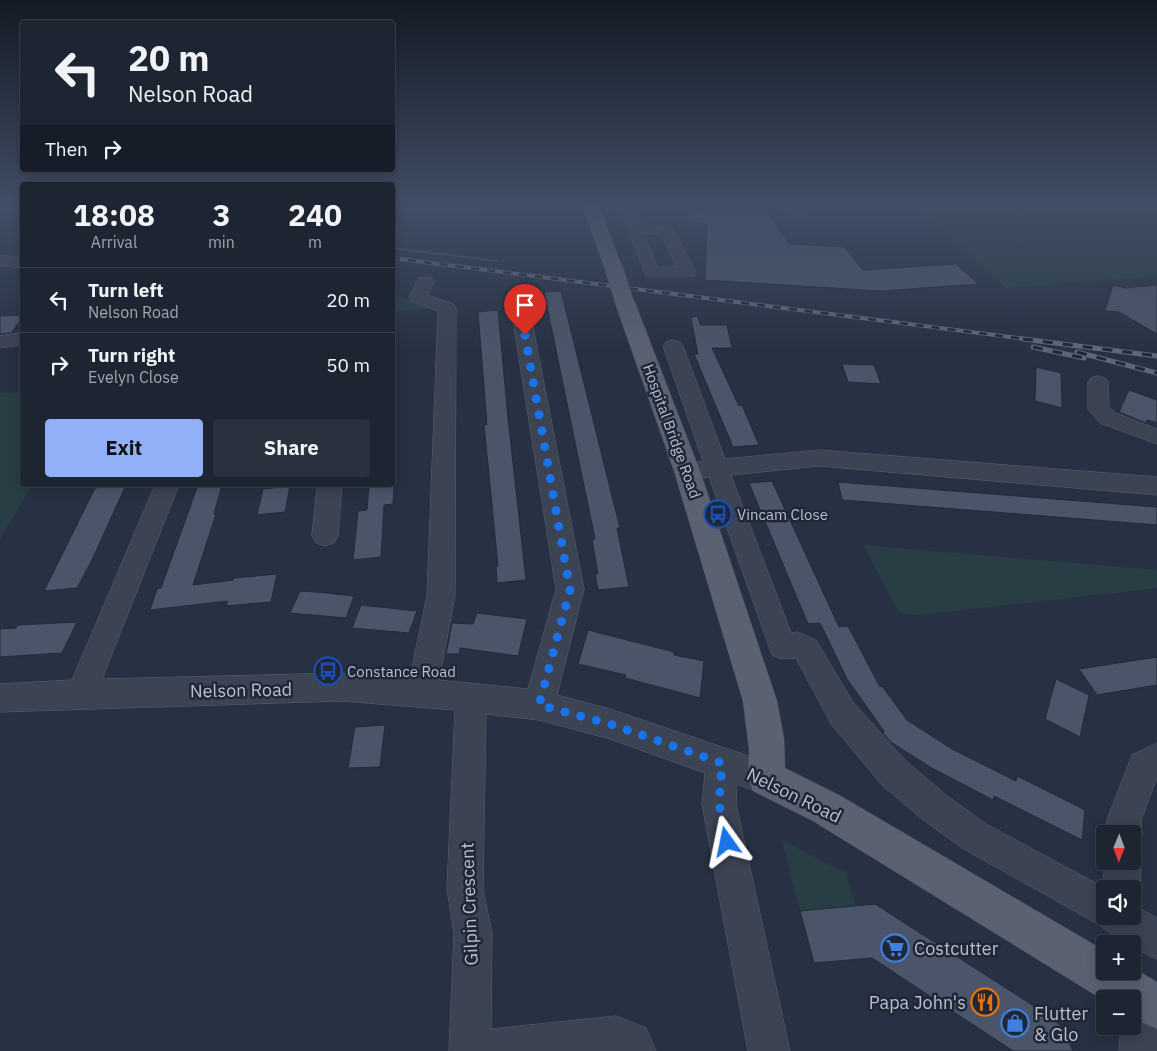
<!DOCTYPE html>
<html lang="en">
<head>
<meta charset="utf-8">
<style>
	body { margin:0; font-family:"IBM Plex Sans",sans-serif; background:#2a313e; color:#f1f3f6; height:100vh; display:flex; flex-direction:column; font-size:19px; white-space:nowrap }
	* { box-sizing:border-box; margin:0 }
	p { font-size:16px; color:#a0a5ac }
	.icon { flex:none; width:28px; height:28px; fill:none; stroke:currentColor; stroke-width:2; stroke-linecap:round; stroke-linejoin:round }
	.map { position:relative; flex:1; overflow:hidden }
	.side { position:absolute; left:20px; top:182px; width:375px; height:305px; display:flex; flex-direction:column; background:#1d2532; border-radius:5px; box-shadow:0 2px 12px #0003,0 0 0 1px #3b424d }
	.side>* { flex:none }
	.banner { position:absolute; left:20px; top:20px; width:375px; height:152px; border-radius:5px; box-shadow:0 2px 12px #0003,0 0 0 1px #3b424d; background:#1d2532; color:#f1f3f6; overflow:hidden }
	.needle { width:32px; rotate:181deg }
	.buttons { position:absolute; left:1096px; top:825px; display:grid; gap:10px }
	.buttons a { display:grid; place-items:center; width:45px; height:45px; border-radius:5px; background:#1d2532; box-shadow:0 2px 12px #0003,0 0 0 1px #3b424d; font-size:25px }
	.pin { position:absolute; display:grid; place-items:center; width:42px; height:42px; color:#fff; margin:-51px -21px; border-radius:50% 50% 50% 0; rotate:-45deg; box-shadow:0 0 5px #0007 }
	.pin .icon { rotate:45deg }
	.me { position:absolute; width:55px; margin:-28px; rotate:348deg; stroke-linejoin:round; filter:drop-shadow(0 0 4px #0008) }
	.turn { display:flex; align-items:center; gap:18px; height:105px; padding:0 25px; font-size:22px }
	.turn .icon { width:65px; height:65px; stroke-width:2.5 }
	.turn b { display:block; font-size:35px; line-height:42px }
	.then { display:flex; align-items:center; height:48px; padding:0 25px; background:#0003; gap:10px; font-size:19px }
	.eta { display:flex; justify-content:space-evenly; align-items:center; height:85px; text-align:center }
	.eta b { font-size:30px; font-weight:800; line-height:35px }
	.action { display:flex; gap:10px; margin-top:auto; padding:10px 25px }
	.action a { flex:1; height:58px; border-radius:5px; background:#92b0f8; color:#111; font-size:20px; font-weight:800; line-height:58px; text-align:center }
	.action a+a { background:#2a313e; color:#f1f3f6 }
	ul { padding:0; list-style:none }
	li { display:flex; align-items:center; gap:15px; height:65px; padding:0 25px; border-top:1px solid #3b424d }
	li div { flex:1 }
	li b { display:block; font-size:19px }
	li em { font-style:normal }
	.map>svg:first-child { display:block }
	.green { fill:#293e44 }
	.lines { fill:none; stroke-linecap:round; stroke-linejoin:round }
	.stream { fill:#3e4c6b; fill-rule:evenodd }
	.building { fill:#4b5569; stroke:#222a3a }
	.minor-casing { stroke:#5a6170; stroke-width:1 }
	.major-casing { stroke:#454c5c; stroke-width:1 }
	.minor { fill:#3c4353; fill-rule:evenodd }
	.major { fill:#5a6272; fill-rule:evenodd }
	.rail-far1-casing { stroke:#5e6779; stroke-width:4 }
	.rail-casing { stroke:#5e6779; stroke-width:5 }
	.rail-far1 { stroke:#202838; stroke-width:2.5; stroke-dasharray:8; stroke-linecap:butt }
	.rail { stroke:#202838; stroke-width:3; stroke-dasharray:10; stroke-linecap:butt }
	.major-bridge-casing { stroke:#454c5c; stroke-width:19; stroke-linecap:butt }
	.major-bridge { stroke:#5a6272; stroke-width:18 }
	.route { stroke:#1a73e8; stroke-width:9; stroke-dasharray:0 16.2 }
	.labels { text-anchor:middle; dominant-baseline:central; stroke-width:5; stroke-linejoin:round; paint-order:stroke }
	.street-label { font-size:15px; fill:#b9bfcc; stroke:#202838 }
	.poi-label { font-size:15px; fill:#b9bfcc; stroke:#202838; text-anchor:start }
	.near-street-label { font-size:18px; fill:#b9bfcc; stroke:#202838 }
	.near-poi-label { font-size:18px; fill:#b9bfcc; stroke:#202838; text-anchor:start }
</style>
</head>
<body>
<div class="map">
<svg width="1157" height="1051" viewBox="0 0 1157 1051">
	<rect width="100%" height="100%" fill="#273143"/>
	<g class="green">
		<polygon points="914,204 1157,204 1157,276 1006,288"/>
		<polygon points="393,293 432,308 393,312"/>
		<polygon points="22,392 22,485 32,485 0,539 0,393"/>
		<polygon points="863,545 1157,570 1157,588 919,615 899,613"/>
		<polygon points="782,840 846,873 856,906 800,911"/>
	</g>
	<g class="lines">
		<polygon class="stream" points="392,247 497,260 499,261 497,262 392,249"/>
	</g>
	<g class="building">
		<polygon points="697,204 762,204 789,244 844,247 863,270 956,264 978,284 881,291 705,280 707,224 682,220 701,211"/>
		<polygon points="1113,285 1126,288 1157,285 1157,334 1119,312 1105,311"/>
		<polygon points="561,291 620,528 617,528 629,587 598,590 595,574 598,574 592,540 595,539 544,292"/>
		<polygon points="498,310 508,418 526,580 497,583 496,566 498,566 484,425 487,425 478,312"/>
		<polygon points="22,315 22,318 11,333 0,334 0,316"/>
		<polygon points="697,316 701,325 727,325 732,348 712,348 739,406 742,405 759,445 733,447 694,354 698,354 691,318"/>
		<polygon points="842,364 874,365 881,384 848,382"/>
		<polygon points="1036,367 1061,373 1062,408 1035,401"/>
		<polygon points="1129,390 1157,400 1157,423 1147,420 1146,423 1119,412"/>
		<polygon points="772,481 839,627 848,626 880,687 882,686 907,720 952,749 1016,781 1017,776 1085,810 1082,840 994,796 993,800 930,767 891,742 883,733 884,731 847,679 820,623 808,624 749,483"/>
		<polygon points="838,482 1157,507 1157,525 842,500"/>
		<polygon points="126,485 92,560 77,588 44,591 95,488"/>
		<polygon points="198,485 222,485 214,514 216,514 193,585 233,580 234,578 277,574 271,602 226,606 228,601 150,610 157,589 161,588"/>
		<polygon points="369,485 394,485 393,504 384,505 381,557 353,560 358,511 367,510"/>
		<polygon points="290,486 285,512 257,515 263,489"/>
		<polygon points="300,591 316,592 354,596 346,618 290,613"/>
		<polygon points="361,605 417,611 409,633 352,628"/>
		<polygon points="477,613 527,619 518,656 460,648 459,654 446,654 452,623 473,624"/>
		<polygon points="77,622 62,653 0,657 0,629 16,628 18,625"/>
		<polygon points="588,630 674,652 674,655 704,661 700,698 625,678 626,675 578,664"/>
		<polygon points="1157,657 1157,685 1097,695 1079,669"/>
		<polygon points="1056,679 1089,695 1080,737 1045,719"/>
		<polygon points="385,725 380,767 348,768 355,727"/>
		<polygon points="875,904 1048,1015 1061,1026 1073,1051 1013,1051 872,958 814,963 800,911"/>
	</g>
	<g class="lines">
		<g class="minor-casing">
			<g id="minor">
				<path d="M401,204H491L489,207L484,208C457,210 430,214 403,207Z"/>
				<path d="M616,204H631L641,223L673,229L696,272L694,276H646L623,215ZM644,233L662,235L677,267H658Z"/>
				<polygon points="785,204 799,204 805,212 803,215 793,215"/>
				<polygon points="0,255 22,258 22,268 0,265"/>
				<polygon points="425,277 431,278 434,282 428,295 453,304 456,308 455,596 439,680 528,689 556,589 509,296 512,292 518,291 524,292 527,296 584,589 557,695 610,709 778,766 783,778 778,790 766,795 737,784 736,804 790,1051 748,1051 702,804 705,773 610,739 539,720 486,714 483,889 492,933 491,1029 616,1016 646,1028 656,1051 449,1051 454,933 447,889 455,710 341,701 0,712 0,684 72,680 155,485 179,485 102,679 341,673 410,677 427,596 438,311 412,301 409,297 419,278"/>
				<polygon points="22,333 22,345 0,348 0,336"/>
				<path d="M673,340L680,342L683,346L725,459L819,450L1157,477V495L819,466L731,475L791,633L798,632L816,640L853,702L905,760L946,795L986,824L1103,887L1105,859V861H1132V834H1106L1107,820L1132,755L1157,743V778L1141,820L1142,834L1136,846L1133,848C1144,861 1143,890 1132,903V889H1105V916H1132V904L1157,918V959L1132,947V944H1127L1104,929L1103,927L962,848L922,819L881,784L831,724L796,658L782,659L772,655L709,477L687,479L679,477L675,471L679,465L703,461L663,346L666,342Z"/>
				<polygon points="1098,376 1105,378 1108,382 1109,407 1116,413 1157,429 1157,444 1100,423 1088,409 1088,382 1091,378"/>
				<polygon points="318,485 342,485 338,536 334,543 325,546 316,543 312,536"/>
				<polygon points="1144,979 1157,984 1157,1051 1119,1051 1121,1026 1132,1026 1132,999 1124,999 1130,985"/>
			</g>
		</g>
		<g class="major-casing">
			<g id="major">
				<polygon points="582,204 598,204 623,269 620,273 614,274 608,273 605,269"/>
				<polygon points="624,294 631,296 634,300 700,471 777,701 784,739 785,768 839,795 1105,951 1105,971 1132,971 1132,967 1157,982 1157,1029 1132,1018 1132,999 1105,999 1105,1001 813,821 753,791 748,778 749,749 743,701 674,471 614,300 617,296"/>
			</g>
		</g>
		<use href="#minor" class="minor"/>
		<use href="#major" class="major"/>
		<g class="rail-far1-casing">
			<g id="rail-far1">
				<polyline points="0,208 22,211"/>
				<polyline points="392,258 1033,340"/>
			</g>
		</g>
		<g class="rail-casing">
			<g id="rail">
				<polyline points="1023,339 1157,356"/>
				<polyline points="1033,347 1084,358"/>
				<polyline points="1077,352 1157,373"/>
			</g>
		</g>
		<use href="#rail-far1" class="rail-far1"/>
		<use href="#rail" class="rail"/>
		<g class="major-bridge-casing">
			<polyline id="major-bridge" points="614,269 624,300"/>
		</g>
		<use href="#major-bridge" class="major-bridge"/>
	</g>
	<linearGradient id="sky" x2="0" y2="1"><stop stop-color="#151b25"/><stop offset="0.58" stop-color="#414e66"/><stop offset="1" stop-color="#414e66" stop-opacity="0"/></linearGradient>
	<rect width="1157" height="351" fill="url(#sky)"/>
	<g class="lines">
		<polyline class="route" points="525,335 570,590 539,705 610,724 722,763 719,804 727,842"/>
	</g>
	<defs>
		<g id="bus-ring" transform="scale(1.4375)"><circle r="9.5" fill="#202838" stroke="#1a4fb4" stroke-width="1.5"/><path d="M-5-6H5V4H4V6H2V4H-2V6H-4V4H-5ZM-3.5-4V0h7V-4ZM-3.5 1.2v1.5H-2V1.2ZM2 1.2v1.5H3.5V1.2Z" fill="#1a4fb4"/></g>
		<g id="supermarket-ring" transform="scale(1.4375)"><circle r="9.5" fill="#202838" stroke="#3f7fe0" stroke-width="1.5"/><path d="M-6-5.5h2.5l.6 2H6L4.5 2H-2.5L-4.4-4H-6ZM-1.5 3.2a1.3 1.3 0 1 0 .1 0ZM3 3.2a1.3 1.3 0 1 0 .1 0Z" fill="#3f7fe0"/></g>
		<g id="restaurant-ring" transform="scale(1.4375)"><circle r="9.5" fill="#202838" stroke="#e8710a" stroke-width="1.5"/><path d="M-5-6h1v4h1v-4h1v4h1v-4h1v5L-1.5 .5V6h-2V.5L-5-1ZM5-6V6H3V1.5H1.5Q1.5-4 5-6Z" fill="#e8710a"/></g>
		<g id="shop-ring" transform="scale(1.4375)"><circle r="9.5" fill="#202838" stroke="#3f7fe0" stroke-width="1.5"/><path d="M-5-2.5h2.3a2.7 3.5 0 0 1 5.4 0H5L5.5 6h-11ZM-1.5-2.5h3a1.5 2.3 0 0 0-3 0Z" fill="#3f7fe0"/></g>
	</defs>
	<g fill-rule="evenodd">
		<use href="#bus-ring" x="718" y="514"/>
		<use href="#bus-ring" x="328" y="671"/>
		<use href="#supermarket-ring" x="895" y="948"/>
		<use href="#restaurant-ring" x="985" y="1002"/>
		<use href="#shop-ring" x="1015" y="1023"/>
	</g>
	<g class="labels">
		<g class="street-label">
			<text transform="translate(672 431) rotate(70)">Hospital Bridge Road</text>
		</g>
		<g class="poi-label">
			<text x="737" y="514">Vincam Close</text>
			<text x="347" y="671">Constance Road</text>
		</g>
		<g class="near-street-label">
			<text transform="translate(241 690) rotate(-1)">Nelson Road</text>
			<text transform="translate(794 795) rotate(26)">Nelson Road</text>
			<text transform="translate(469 904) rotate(-92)">Gilpin Crescent</text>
		</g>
		<g class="near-poi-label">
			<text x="914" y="948">Costcutter</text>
			<text x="966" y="1002" text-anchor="end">Papa John's</text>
			<text x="1034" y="1013">Flutter<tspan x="1034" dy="21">&amp; Glo</tspan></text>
		</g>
	</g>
</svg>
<div class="buttons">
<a><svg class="needle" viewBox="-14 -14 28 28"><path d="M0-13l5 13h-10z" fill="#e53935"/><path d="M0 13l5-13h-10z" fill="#a0a5ac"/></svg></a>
<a><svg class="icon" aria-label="sound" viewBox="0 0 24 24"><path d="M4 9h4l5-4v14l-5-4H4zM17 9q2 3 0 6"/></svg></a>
<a>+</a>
<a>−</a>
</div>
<div class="pin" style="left:525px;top:335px;background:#d93025"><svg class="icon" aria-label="arrive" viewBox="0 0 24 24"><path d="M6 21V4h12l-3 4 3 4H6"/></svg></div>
<svg class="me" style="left:727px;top:842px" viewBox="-20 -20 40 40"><path d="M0-17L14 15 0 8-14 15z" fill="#1a73e8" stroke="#fff" stroke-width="4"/></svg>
<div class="banner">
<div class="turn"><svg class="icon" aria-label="left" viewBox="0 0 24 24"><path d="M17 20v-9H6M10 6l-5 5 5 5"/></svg><div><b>20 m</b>Nelson Road</div></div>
<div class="then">Then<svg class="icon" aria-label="right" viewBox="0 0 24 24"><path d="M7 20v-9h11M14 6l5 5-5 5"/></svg></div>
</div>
<section class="side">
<div class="eta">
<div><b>18:08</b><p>Arrival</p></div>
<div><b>3</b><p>min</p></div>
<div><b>240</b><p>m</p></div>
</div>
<ul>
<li><svg class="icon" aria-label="left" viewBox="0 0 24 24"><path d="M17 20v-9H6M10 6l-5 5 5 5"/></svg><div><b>Turn left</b><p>Nelson Road</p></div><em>20 m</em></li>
<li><svg class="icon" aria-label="right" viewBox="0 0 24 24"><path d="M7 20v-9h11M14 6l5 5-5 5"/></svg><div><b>Turn right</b><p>Evelyn Close</p></div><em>50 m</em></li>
</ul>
<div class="action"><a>Exit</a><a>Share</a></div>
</section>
</div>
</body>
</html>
